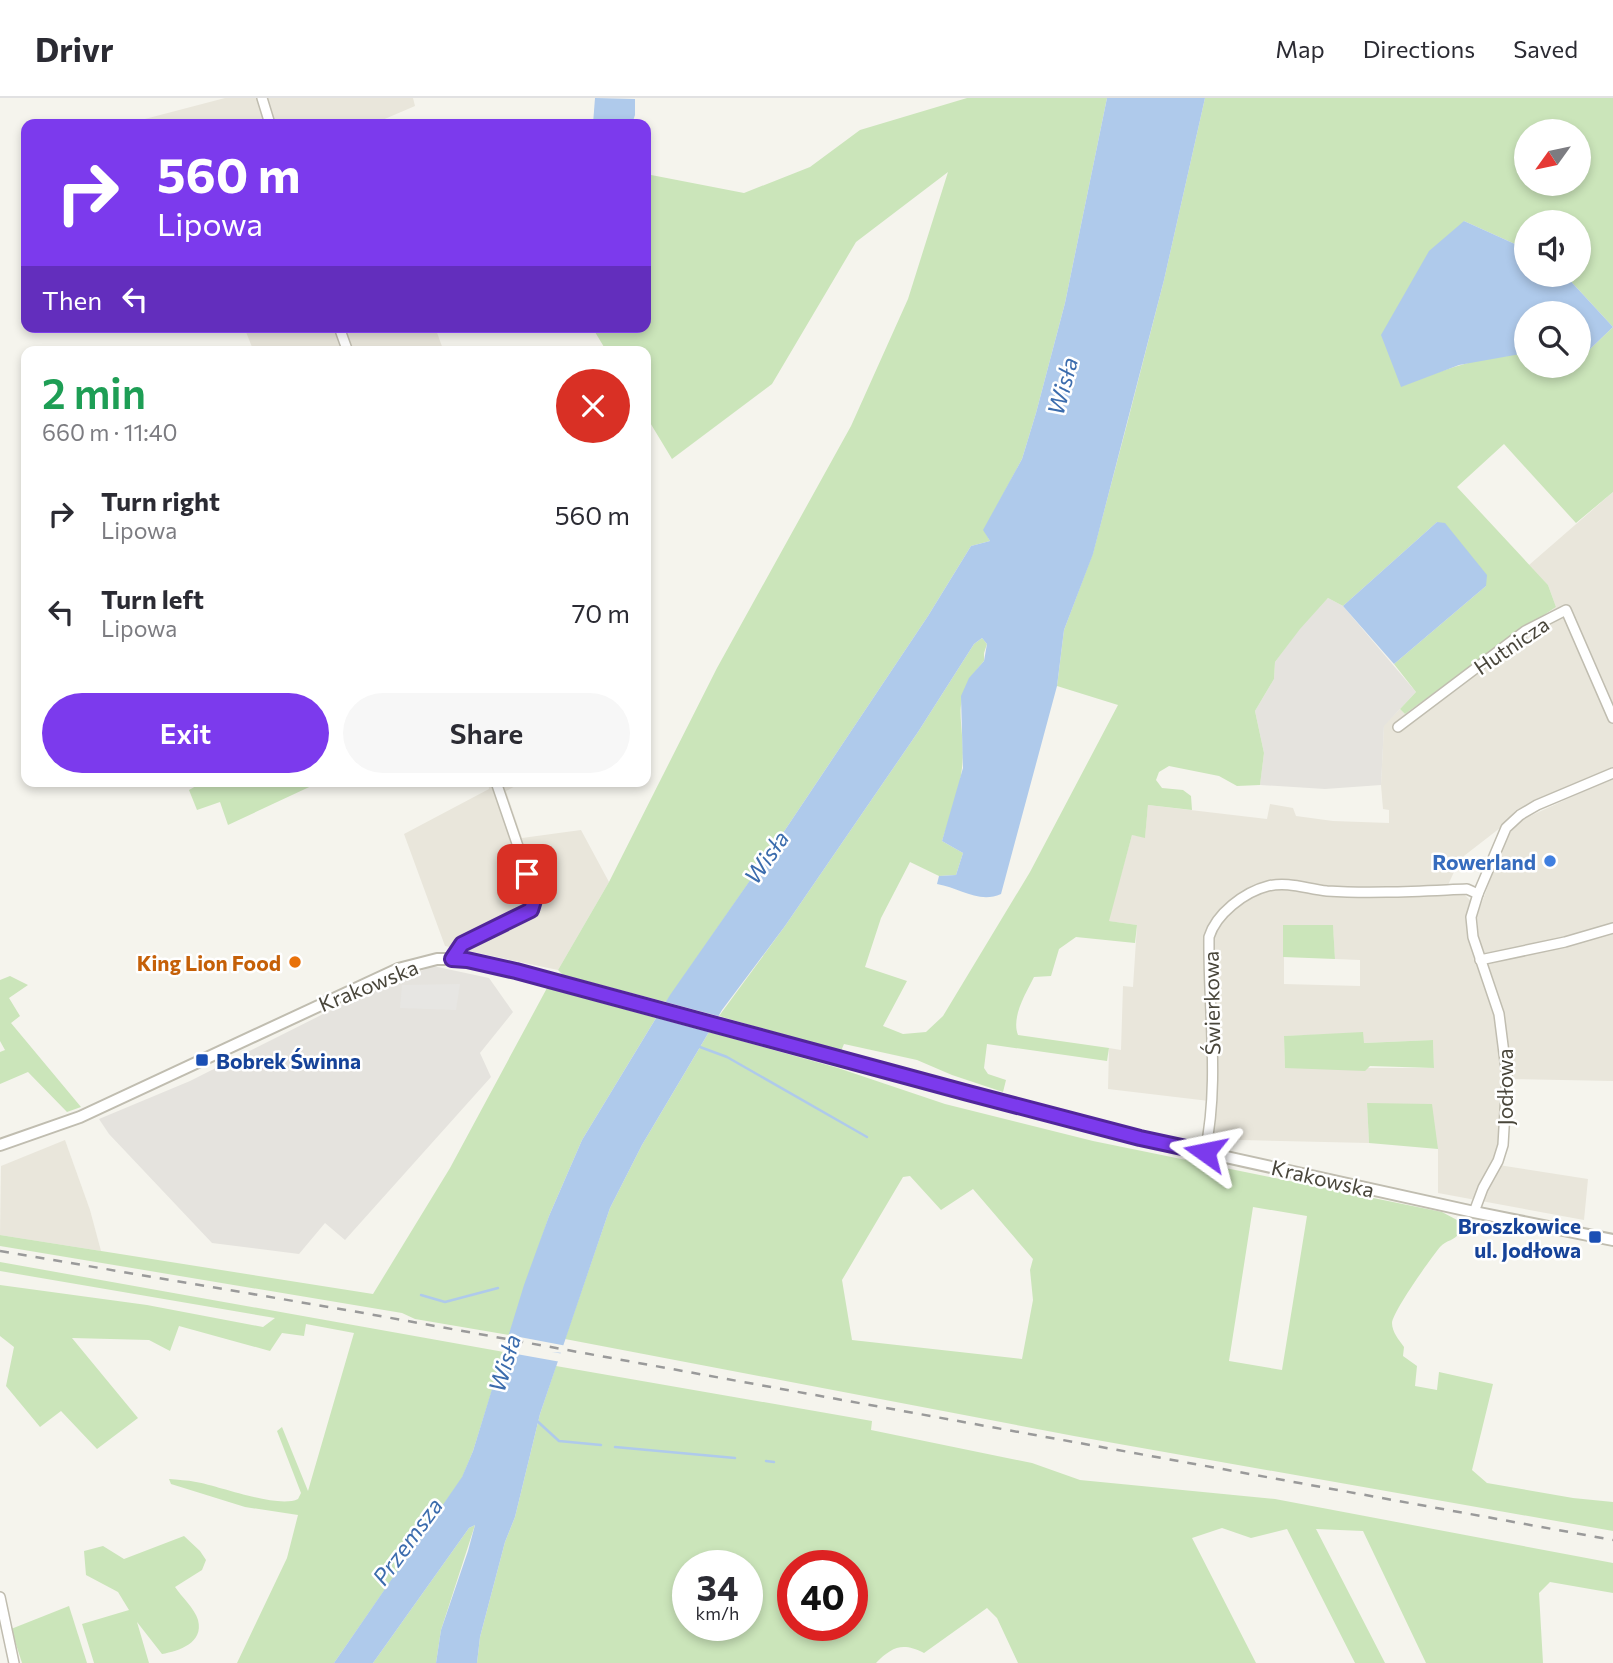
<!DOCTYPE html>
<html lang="en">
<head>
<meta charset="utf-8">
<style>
	body { margin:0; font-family:Commissioner,sans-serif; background:#f7f7f7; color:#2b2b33; height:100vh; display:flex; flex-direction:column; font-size:26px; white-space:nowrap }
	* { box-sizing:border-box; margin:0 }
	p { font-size:23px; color:#7c7c81 }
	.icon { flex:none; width:38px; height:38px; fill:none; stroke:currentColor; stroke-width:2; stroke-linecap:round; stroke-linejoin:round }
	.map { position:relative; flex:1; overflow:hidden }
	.sheet { position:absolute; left:21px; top:248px; width:630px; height:441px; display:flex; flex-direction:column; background:#fff; border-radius:14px; box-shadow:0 4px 10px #0003 }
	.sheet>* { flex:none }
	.banner { position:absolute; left:21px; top:21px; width:630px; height:214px; border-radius:14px; box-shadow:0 4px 10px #0003; background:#7c3aed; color:#fff; overflow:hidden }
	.needle { width:46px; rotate:237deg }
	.tools { position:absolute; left:1514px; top:21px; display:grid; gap:14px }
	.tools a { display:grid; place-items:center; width:77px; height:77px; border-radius:50%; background:#fff; box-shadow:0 4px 10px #0003; font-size:35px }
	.speed { position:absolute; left:672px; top:1452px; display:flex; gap:14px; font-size:35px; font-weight:700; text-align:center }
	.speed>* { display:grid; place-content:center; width:91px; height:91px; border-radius:50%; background:#fff; box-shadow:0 4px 10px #0003; line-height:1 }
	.speed small { font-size:18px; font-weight:400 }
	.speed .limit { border:10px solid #d22; background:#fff; color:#111 }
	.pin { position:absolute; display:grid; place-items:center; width:60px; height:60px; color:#fff; margin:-30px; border-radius:14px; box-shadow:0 4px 10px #0006 }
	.me { position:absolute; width:77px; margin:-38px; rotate:282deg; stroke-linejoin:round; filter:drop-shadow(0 0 5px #0008) }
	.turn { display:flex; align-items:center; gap:24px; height:147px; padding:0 21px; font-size:32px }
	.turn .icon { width:91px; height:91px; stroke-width:2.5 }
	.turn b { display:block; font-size:49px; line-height:60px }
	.then { display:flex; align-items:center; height:66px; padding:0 21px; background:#0003; gap:14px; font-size:26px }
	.round { display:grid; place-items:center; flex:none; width:74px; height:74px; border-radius:37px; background:#f7f7f7 }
	.overview { display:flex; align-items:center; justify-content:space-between; height:119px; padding:0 21px }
	h1 { font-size:42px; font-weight:600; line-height:52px; color:#1e9e55 }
	.button { display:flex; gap:14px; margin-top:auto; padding:14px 21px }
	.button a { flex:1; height:80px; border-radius:42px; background:#7c3aed; color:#fff; font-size:28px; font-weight:600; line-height:80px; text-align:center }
	.button a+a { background:#f7f7f7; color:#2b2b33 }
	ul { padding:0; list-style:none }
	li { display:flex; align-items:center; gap:21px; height:98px; padding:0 21px }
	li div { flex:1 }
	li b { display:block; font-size:26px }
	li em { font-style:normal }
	header { display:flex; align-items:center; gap:42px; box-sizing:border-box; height:98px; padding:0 35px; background:#fff; border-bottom:2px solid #e1e1e2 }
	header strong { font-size:33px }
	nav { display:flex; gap:38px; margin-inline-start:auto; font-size:24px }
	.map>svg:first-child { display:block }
	.residential { fill:#e9e6db; fill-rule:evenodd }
	.industrial { fill:#e5e3de }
	.green { fill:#cbe5ba; fill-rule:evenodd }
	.parking { fill:#e7e6e3 }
	.water { fill:#afcaeb }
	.pier { fill:#f5f4ed }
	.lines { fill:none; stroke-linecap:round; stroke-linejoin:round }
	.stream { stroke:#afcaeb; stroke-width:2.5 }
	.minor-casing { stroke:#c0bdb0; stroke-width:12 }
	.tertiary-casing { stroke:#c0bdb0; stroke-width:14 }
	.minor { stroke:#fff; stroke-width:9 }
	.tertiary { stroke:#fff; stroke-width:10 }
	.rail { stroke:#9a9a9a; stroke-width:2.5; stroke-dasharray:9 9; stroke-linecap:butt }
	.route-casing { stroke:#51269a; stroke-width:18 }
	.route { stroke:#7c3aed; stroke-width:12 }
	.shop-dot { fill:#3f7fe0; stroke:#fff; stroke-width:2.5 }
	.food-dot { fill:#e8710a; stroke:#fff; stroke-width:2.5 }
	.transit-dot { fill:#1a4fb4; stroke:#fff; stroke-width:2.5 }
	.labels { text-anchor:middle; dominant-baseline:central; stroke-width:5; stroke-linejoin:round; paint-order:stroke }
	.street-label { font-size:21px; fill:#49463b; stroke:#fff }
	.shop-label { font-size:21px; font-weight:bold; fill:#366cbe; stroke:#fff; text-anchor:end }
	.food-label { font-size:21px; font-weight:bold; fill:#c56008; stroke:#fff; text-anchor:end }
	.transit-label { font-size:21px; font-weight:bold; fill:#164399; stroke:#fff; text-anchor:start }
	.water-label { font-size:23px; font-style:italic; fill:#3b6cad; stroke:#fff }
</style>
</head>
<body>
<header>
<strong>Drivr</strong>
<nav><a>Map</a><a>Directions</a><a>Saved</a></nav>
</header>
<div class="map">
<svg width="1613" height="1565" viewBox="0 0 1613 1565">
	<rect width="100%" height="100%" fill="#f5f4ed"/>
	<g class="residential">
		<polygon points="225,0 413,0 415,8 373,26 142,26 141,22"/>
		<polygon points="244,229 435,229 444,254 254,254"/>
		<path d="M1613,394V669L1516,712L1500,730L1460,761L1448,787L1343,789L1344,798L1465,797L1470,802V840L1496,919L1504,978L1500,1045L1492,1066L1588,1081L1584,1122L1438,1095V1051L1367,1005L1369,1045L1201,1041L1209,1003L1108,991L1109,950L1121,952L1123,888L1133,889L1137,827L1108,823L1132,737L1145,739L1148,707L1267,721L1270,706L1293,710L1296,718L1333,723L1389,725V712L1383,711L1381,687L1384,627L1400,611L1405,616L1556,509L1548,487L1529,467ZM1284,827L1333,828L1335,861L1360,862V888L1284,886ZM1363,935V945L1433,942L1434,970H1285L1284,938Z"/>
		<polygon points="1613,680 1613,983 1512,981 1504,918 1479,845 1477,818 1505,741 1521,722"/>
		<polygon points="488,684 523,684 506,693 522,740 581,732 609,784 558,872 445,848 404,736 489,691"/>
		<polygon points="65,1042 90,1112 101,1153 0,1137 1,1068"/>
	</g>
	<g class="industrial">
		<polygon points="1328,500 1343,508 1416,594 1384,628 1381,687 1325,691 1260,687 1264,655 1255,613 1274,581 1275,564 1300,530"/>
		<polygon points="433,868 489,880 513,914 480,955 491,979 345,1142 325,1125 299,1156 212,1145 109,1036 99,1021 190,983 365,895"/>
	</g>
	<g class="green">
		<polygon points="967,0 1107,0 1065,205 1036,315 1022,361 984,432 990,443 971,448 928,518 783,735 666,904 563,877 558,872 609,784 717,570 851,328 908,201 948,74 856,144 772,286 672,361 646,318 646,254 607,254 592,229 646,229 646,76 744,95 810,69 860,32"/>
		<path d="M1205,0H1613V394L1576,425L1504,346L1457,389L1548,487L1556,509L1511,539L1405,616L1400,611L1416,594L1394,566L1486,488L1437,424L1343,508L1328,500L1300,531L1275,564L1274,581L1255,613L1264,655L1260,687L1237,688L1219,678L1169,668L1159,674L1156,682L1162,690L1183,692L1191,698L1192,712L1148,707L1145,740L1132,737L1109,823L1137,827L1135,845L1076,839L1059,851L1051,878L1034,879C1026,895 1011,919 1018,937L1109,950L1107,963L987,946L984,970L988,976L1006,982L1003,994L952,977L917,962L844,946L841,953L719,918L785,828L918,634L974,546L982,540L987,546L984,555V563C946,606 967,622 962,670C960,692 949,721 942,743L963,755L956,777L939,778L910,764L881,820L865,869L907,883L883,928L903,936L926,934L943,918L1030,774L1118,607L1057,588L1064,532L1093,455L1127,326L1164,182ZM1526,33H1578V86H1526ZM1464,123L1526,151V124H1578V177H1565L1613,229L1589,252L1579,253L1578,268H1526V255C1482,257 1441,273 1401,288Z"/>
		<polygon points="203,684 320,684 228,727 220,704 197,712 189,692"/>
		<polygon points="1283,827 1333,827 1335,861 1283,859"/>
		<polygon points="10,878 28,887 9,900 20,918 11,925 81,1009 67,1014 28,974 0,986 0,954 5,952 0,943 0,882"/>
		<polygon points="547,890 656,920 582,1042 549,1118 509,1237 415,1221 402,1215 0,1148 0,1137 373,1196 450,1070"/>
		<path d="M709,934L838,970L945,1006L1093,1043L1442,1114L1457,1122L1461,1133C1454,1144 1447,1141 1440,1149C1431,1160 1393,1213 1392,1225C1392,1234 1399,1242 1404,1249L1403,1258L1417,1268L1415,1288L1437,1292L1439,1274L1493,1286L1472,1372L1487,1385L1573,1400L1613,1404V1433L1074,1338L565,1241L610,1110L642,1047ZM910,1078L941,1112L973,1091L1033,1161L1030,1172L1033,1202L1022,1261L852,1242L842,1182L903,1079ZM1253,1109L1307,1118L1282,1272L1229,1263Z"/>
		<polygon points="1363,934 1364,945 1433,942 1434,970 1370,968 1365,973 1285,970 1284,938"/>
		<polygon points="1367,1005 1432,1006 1438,1051 1369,1045"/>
		<path d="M0,1164L504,1254L473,1353L462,1380L334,1565H237L287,1460L298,1417L245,1409L171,1386L169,1381C178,1382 187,1382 196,1384C220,1388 278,1411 298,1401L301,1395L277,1333L282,1329L308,1393L354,1235L306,1226L304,1238L282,1235L270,1253L179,1228L170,1253L149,1242L72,1240L138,1320L97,1351L61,1313L40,1329L6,1288L14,1249L0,1238V1187L147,1207L263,1229L275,1220L0,1173Z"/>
		<path d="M556,1268L872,1323L871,1332L1032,1365L1080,1382L1275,1401L1613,1465V1495L1550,1484L1539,1495L1543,1565H1426L1363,1433L1316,1431L1385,1565H1355L1287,1431L1251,1440L1222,1430L1192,1440L1256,1565H1018L997,1520L987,1510L924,1555C902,1544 892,1549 876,1565H477L480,1539L505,1444L515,1419L540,1316ZM688,1468H747V1528H688ZM793,1468H852V1528H793Z"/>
		<polygon points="475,1427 441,1532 436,1565 373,1565 469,1430"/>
		<path d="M184,1438L200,1453L206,1462L202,1472L175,1489C181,1498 195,1511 198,1522C204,1545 179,1553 162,1556L137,1524L149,1565H94L82,1526L129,1512L118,1494L86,1477L84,1453L103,1448L124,1461Z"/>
		<polygon points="69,1508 87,1565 22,1565 11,1531"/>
	</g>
	<polygon class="parking" points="460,886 456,912 400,910 402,887"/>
	<g class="water">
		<polygon points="595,0 635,1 635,17 632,26 593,26"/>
		<path d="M1107,0H1205L1164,182L1093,456L1064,532L1057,588L1001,796C979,806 960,790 937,786L939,778L956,777L963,755L942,743L963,670L961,598L969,580L984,563L987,546L982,540L974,546L918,634L785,828L722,912L642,1047L610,1110L540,1316L515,1419L505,1444L480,1539L477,1565H436L441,1532L468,1453L475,1427L469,1430L373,1565H334L462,1379L473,1353L524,1187L549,1118L582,1042L670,897L783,735L928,518L971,448L990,443L983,432L1022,361L1036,315L1065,205Z"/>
		<polygon points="1464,123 1526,151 1526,177 1565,177 1613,229 1589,252 1579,253 1578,215 1526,215 1526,255 1459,267 1401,289 1381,237 1429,153"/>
		<polygon points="1437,424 1445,425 1487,477 1486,488 1394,566 1343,508"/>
	</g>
	<g class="pier">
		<polygon points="662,903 722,919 712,935 653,919"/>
		<polygon points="505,1237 509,1237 567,1248 564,1255 552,1254 564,1256 561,1264 500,1253"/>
	</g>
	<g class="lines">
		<g class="stream">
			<polyline points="700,949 727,959 867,1039"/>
			<polyline points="421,1197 445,1204 498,1190"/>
			<polyline points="536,1322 559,1343 601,1347"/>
			<polyline points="615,1349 735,1360"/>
			<polyline points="766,1363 774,1364"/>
		</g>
		<g class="minor-casing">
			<g id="minor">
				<polyline points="262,0 270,26"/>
				<polyline points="339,229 348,254"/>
				<polyline points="1398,629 1525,533 1566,512 1613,620"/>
				<path d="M452,861C455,857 458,851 461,847C479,828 531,828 535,798L496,684"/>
				<polyline points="1480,862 1565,844 1613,830"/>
				<path d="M1205,1054C1220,983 1208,911 1209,839C1216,816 1244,794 1268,788C1288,783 1307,791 1327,793C1373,796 1420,793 1467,791L1478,796"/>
				<polyline points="1474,1114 1483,1090 1498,1063 1503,1047 1507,979 1499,916 1473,839 1471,819 1478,796 1506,730 1520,717 1537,707 1613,675"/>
				<polyline points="0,1499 14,1565"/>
			</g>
		</g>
		<g class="tertiary-casing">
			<polyline id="tertiary" points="0,1047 80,1019 398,871 437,861 467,861 1140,1040 1474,1114 1613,1142"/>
		</g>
		<use href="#minor" class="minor"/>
		<use href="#tertiary" class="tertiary"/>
		<polyline class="rail" points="0,1153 358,1214 1613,1442"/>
	</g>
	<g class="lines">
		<g class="route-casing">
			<polyline id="route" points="527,776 535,799 531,812 462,846 452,861 467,862 516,873 968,995 1140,1040 1205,1054"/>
		</g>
		<use href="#route" class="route"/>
	</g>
	<circle class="shop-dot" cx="1550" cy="763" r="7"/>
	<circle class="food-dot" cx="295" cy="864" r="7"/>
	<g class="transit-dot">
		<rect x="195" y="955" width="14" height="14" rx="3.5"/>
		<rect x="1588" y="1132" width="14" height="14" rx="3.5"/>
	</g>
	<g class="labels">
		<g class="street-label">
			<text transform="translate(1511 547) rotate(-34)">Hutnicza</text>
			<text transform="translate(368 887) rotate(-22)">Krakowska</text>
			<text transform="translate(1211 905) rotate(-91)">Świerkowa</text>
			<text transform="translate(1504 989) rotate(-90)">Jodłowa</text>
			<text transform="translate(1323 1080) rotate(13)">Krakowska</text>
		</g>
		<g class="shop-label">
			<text x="1536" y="763">Rowerland</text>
		</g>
		<g class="food-label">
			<text x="281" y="864">King Lion Food</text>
		</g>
		<g class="transit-label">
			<text x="216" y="962">Bobrek Świnna</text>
			<text x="1581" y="1127" text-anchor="end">Broszkowice<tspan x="1581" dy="24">ul. Jodłowa</tspan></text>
		</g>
		<g class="water-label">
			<text transform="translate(1062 288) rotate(-75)">Wisła</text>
			<text transform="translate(766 759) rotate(-55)">Wisła</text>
			<text transform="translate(504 1265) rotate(-73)">Wisła</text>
			<text transform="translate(407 1443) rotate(-54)">Przemsza</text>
		</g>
	</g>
</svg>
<div class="tools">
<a><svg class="needle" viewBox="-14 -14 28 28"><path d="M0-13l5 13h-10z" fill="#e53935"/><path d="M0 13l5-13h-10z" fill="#7c7c81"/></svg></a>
<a><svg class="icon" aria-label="sound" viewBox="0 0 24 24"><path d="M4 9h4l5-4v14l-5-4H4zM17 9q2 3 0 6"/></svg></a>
<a><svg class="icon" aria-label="search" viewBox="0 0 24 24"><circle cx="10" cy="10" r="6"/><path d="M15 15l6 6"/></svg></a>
</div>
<div class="speed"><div>34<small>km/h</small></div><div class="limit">40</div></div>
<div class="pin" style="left:527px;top:776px;background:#d93025"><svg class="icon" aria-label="arrive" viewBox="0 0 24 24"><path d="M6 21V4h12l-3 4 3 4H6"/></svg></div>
<svg class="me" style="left:1205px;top:1054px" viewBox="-20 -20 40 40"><path d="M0-17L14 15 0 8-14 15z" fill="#7c3aed" stroke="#fff" stroke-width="4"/></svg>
<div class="banner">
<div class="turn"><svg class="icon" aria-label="right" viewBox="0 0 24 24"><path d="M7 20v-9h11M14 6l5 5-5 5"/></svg><div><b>560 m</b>Lipowa</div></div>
<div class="then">Then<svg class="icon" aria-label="left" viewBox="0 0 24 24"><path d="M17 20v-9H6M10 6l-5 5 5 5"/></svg></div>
</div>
<section class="sheet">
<div class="overview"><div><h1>2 min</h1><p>660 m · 11:40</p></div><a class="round" style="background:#d93025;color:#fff"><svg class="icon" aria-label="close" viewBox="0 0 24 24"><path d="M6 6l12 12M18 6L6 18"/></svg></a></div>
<ul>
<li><svg class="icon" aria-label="right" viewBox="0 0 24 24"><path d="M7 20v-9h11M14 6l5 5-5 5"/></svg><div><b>Turn right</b><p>Lipowa</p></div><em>560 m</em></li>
<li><svg class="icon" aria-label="left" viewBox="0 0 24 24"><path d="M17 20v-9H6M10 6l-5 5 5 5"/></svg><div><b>Turn left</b><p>Lipowa</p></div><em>70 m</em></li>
</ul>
<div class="button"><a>Exit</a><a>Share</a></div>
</section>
</div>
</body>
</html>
